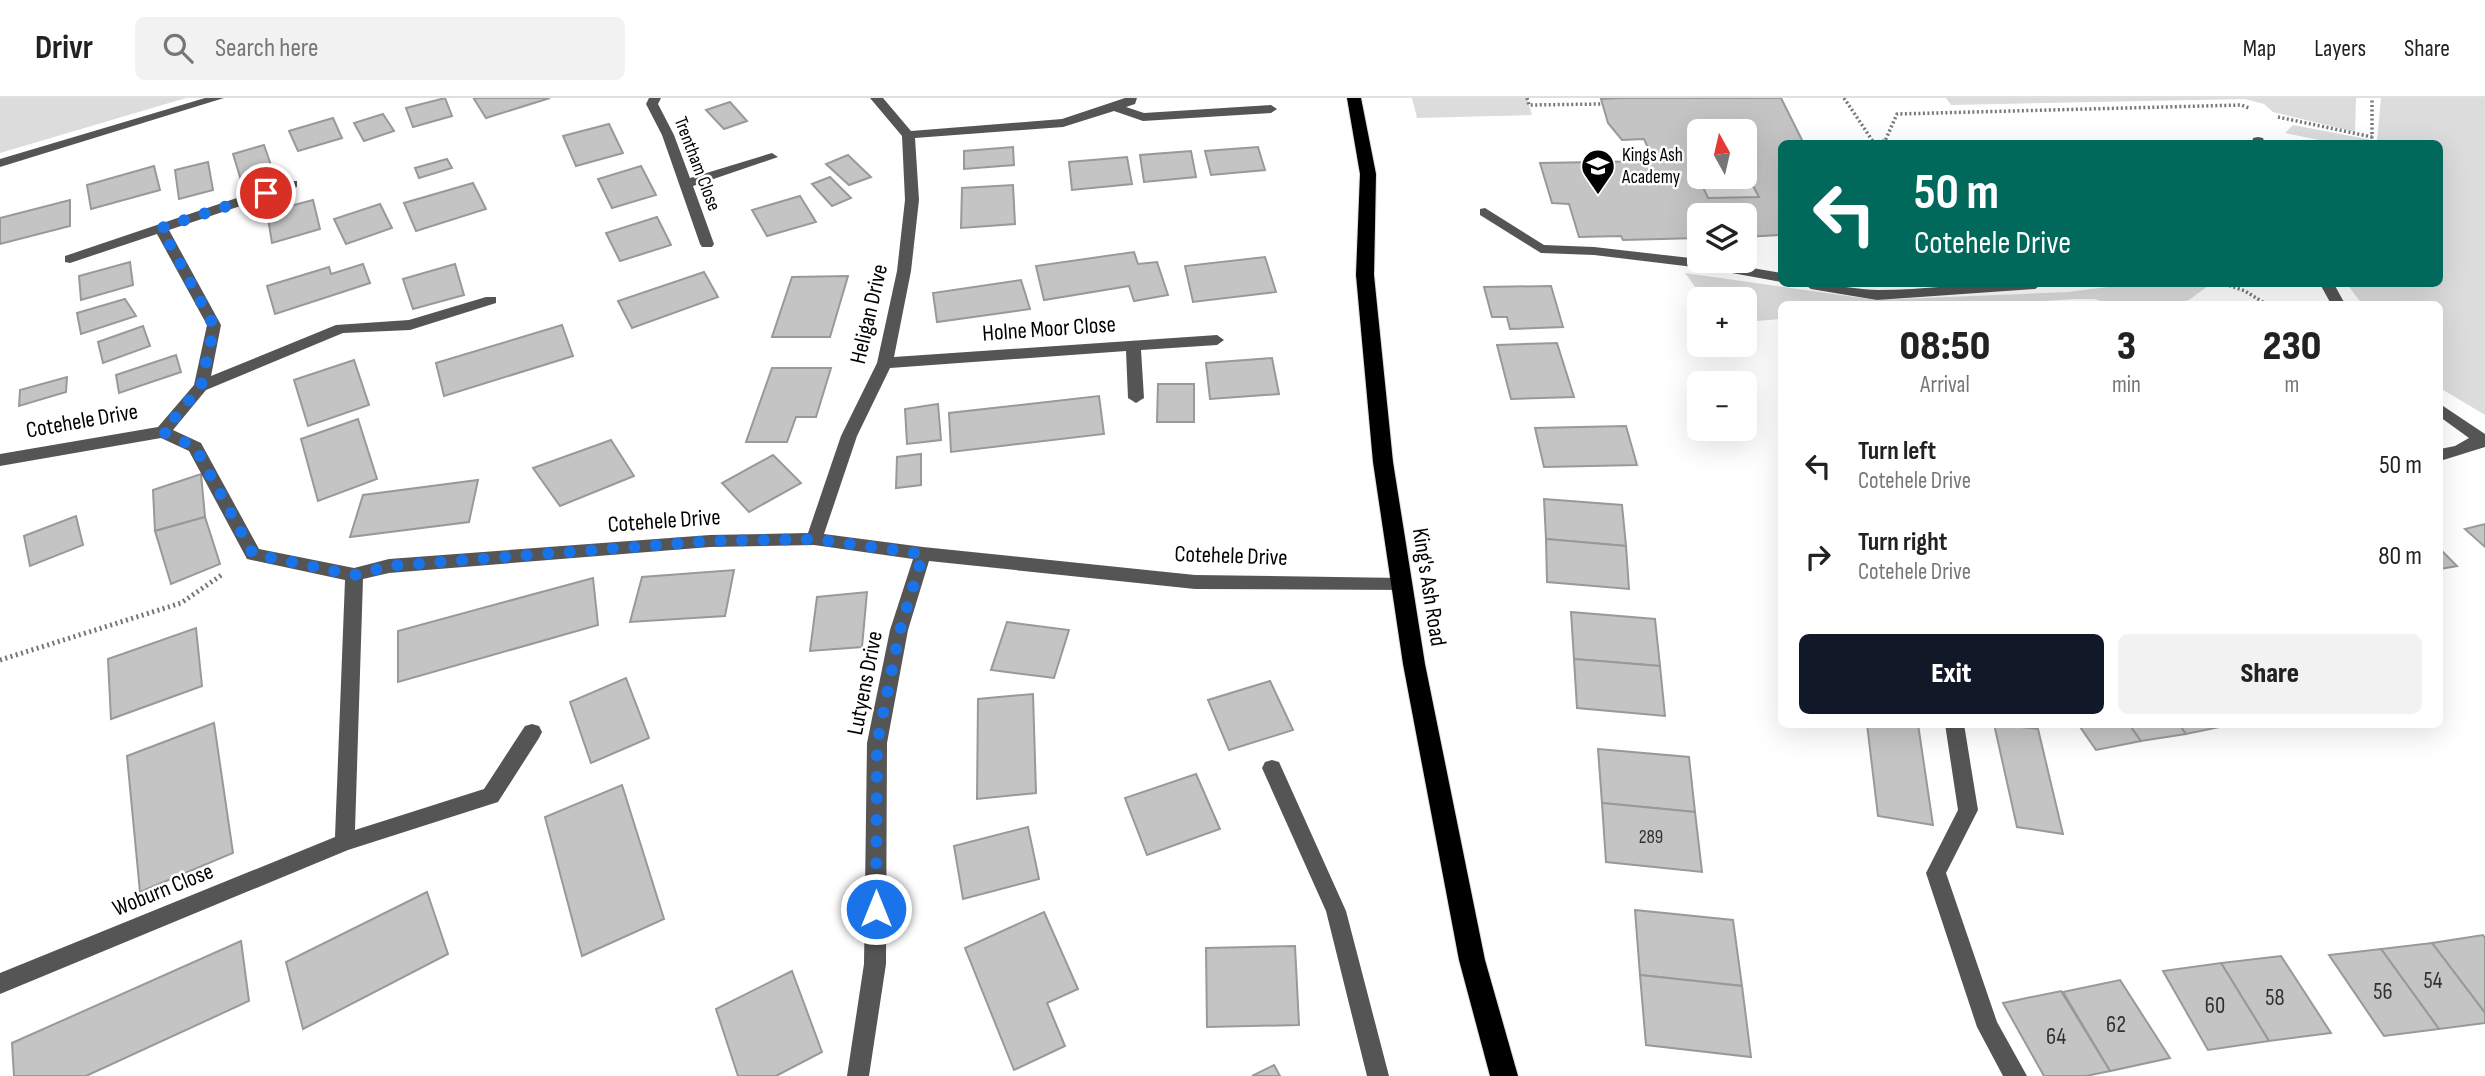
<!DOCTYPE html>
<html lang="en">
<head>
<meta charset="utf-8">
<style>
	body { margin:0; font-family:"Sofia Sans Condensed",sans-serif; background:#f2f2f2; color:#222; height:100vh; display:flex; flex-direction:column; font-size:26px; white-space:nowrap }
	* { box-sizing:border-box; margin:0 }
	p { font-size:23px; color:#767676 }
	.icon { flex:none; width:38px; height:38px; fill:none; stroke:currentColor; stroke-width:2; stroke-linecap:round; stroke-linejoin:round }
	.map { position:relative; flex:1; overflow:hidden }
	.panel { position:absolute; left:1778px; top:203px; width:665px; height:427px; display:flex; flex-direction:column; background:#fff; border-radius:10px; box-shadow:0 7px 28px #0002 }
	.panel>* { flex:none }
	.top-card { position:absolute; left:1778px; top:42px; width:665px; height:147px; border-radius:10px; box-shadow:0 7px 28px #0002; background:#00695c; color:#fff; overflow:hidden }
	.needle { width:46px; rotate:352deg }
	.controls { position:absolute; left:1687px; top:21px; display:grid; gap:14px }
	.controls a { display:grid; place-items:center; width:70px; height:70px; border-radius:10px; background:#fff; box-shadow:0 7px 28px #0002; font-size:35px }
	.pin { position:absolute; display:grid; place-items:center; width:60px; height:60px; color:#fff; margin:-30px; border:4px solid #fff; border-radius:50%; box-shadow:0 2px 7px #0007 }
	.me { position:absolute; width:77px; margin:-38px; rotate:0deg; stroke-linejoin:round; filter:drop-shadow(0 0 5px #0008) }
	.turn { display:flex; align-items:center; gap:24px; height:147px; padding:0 21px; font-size:32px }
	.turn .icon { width:91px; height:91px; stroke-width:2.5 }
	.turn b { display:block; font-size:49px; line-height:60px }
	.eta { display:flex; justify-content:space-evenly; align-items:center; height:119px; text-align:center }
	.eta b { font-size:42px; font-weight:800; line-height:49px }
	.primary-button { display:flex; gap:14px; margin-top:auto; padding:14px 21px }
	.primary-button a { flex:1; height:80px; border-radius:10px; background:#111827; color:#fff; font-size:28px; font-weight:800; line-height:80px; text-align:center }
	.primary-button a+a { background:#f2f2f2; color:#222 }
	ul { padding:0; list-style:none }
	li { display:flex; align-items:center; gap:21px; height:91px; padding:0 21px }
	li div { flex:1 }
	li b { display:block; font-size:26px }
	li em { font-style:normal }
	header { display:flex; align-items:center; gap:42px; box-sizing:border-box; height:98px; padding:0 35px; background:#fff; border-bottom:2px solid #e0e0e0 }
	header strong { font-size:33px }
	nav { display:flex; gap:38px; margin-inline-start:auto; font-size:24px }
	.search { width:490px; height:63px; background:#f2f2f2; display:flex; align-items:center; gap:18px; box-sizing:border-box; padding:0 24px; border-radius:10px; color:#767676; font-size:26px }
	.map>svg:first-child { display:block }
	.green { fill:#dcdcdc }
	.building { fill:#c4c4c4; stroke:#999; stroke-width:2; fill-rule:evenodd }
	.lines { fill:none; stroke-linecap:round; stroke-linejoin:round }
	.highway-casing { stroke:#dbdbdb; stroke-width:2 }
	.path-far1 { stroke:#777; stroke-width:3.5; stroke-dasharray:2 2.5; stroke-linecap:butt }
	.path { stroke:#777; stroke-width:5; stroke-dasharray:2 3.5; stroke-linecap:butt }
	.minor { fill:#555; fill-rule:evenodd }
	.highway { fill:#000; fill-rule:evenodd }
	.route { stroke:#1a73e8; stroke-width:12; stroke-dasharray:0 21.6 }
	.labels { text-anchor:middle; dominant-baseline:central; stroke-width:5; stroke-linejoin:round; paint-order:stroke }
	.far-poi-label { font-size:19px; fill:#000; stroke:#fff; text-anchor:start }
	.far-street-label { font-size:19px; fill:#000; stroke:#fff }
	.number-label { font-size:19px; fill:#313131 }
	.street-label { font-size:23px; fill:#000; stroke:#fff }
	.near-number-label { font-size:23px; fill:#313131 }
</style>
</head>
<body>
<header>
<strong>Drivr</strong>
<div class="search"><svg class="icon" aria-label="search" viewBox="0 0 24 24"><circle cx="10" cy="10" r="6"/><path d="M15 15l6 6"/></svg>Search here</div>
<nav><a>Map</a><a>Layers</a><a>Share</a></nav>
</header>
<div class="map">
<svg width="2485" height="978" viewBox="0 0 2485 978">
	<rect width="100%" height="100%" fill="#fff"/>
	<g class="green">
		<polygon points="0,0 186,0 0,55"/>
		<polygon points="1412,0 1527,0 1532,17 1417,20"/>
		<polygon points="1946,0 2356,0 2355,34 2273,14 2264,6 2245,1 1951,7"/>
		<polygon points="2381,0 2485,0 2485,317 2440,290 2440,206 2362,206 2347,186 2440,186 2440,46 2334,45 2285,35 2293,27 2377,43"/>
		<polygon points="1745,73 1759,99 1708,100 1696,74 1699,74 1699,79 1745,79"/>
		<polygon points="1685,175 1876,202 2068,194 2132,186 2197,186 2208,188 2189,202 2173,206 2109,206 2095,201 2074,201 1996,206 1782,206 1781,221 1745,224 1745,201 1704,201"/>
	</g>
	<g class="building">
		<polygon points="445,0 452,18 413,29 406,10"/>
		<polygon points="478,0 550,0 486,20 474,1"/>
		<path d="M1620,0H1781L1804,46H1782V137L1745,139V117H1699V140L1623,142L1621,138L1579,139L1569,106L1552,105L1540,65L1654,63L1644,41L1622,42L1608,25L1601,1ZM1699,33H1745V73L1759,99L1708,100L1696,74H1699Z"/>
		<polygon points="730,4 747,23 724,31 706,12"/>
		<polygon points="383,16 394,33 364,43 354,25"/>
		<polygon points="333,20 342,40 298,53 289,33"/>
		<polygon points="609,26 623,55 576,68 563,38"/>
		<polygon points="264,47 273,73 241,82 233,56"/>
		<polygon points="1013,49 1014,67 964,71 964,53"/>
		<polygon points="1258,49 1265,72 1211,77 1205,53"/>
		<polygon points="1191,53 1196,79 1144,84 1140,57"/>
		<polygon points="848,57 871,79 849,87 826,66"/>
		<polygon points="1127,59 1132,86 1072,92 1069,64"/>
		<polygon points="447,61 452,70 419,80 415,70"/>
		<polygon points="208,64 213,92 179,101 175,72"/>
		<polygon points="154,68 160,92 91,111 87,87"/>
		<polygon points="641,68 656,97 612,110 598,81"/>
		<polygon points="830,79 851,100 832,108 812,86"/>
		<polygon points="473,85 486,111 416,133 404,105"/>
		<polygon points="1013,87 1015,126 961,130 962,90"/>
		<polygon points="800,98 816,124 767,138 752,112"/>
		<polygon points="70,102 70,128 0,146 0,120"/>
		<polygon points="313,102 320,131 272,145 267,114"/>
		<polygon points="380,106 392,130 346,146 334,121"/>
		<polygon points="657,119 671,147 620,163 606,135"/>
		<polygon points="1134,154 1138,166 1157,164 1168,197 1134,203 1129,188 1044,202 1036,168"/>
		<polygon points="1265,159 1276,194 1193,204 1185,168"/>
		<polygon points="130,164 133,187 81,202 79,178"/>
		<polygon points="363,166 370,185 275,216 267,188 329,169 331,176"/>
		<polygon points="455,166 464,197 413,211 403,181"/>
		<polygon points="704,174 718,199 632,230 618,203"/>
		<polygon points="848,178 830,239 772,239 792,179"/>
		<polygon points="1021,182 1030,211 937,224 933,195"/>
		<polygon points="1551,188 1563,229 1510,231 1507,219 1492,219 1484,189"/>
		<polygon points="125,201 136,218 81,236 77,215"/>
		<polygon points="562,227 573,258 444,298 436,265"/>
		<polygon points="143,228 150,248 103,265 98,244"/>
		<polygon points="1557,245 1574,299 1511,301 1497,247"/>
		<polygon points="176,257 181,274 119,295 116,277"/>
		<polygon points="1272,260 1279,296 1210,301 1206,265"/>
		<polygon points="354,262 369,307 308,328 294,282"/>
		<polygon points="772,270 831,270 816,319 796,319 787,344 746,344"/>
		<polygon points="67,279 66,294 19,308 20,292"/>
		<polygon points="1158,286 1194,286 1194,324 1157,324"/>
		<polygon points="1099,298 1104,336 951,354 949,315"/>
		<polygon points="938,306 941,342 907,346 905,311"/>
		<polygon points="358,321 377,381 318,403 301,341"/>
		<polygon points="1626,328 1637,367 1544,369 1535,330"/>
		<polygon points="611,342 634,378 560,408 533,370"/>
		<polygon points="921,356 921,387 896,390 897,359"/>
		<polygon points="773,357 801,385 749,414 722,385"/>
		<polygon points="201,376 205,419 155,433 153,392"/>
		<polygon points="478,382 469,424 350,439 363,397"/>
		<polygon points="1544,401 1622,407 1626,448 1546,441"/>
		<polygon points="76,418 83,447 30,468 24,438"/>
		<polygon points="205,419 220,466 171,486 155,433"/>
		<polygon points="2485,426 2485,449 2465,431"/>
		<polygon points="1546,441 1626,448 1629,491 1547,484"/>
		<polygon points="2440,451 2457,468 2440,471"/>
		<polygon points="734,472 725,518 630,524 642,479"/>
		<polygon points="593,480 598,527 398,584 398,533"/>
		<polygon points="867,494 862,549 810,553 817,499"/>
		<polygon points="1571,514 1655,521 1660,568 1574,561"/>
		<polygon points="1007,524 1069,532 1054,580 991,572"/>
		<polygon points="196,530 202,588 111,621 108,561"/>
		<polygon points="1574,561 1660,568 1665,618 1577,610"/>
		<polygon points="626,580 649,640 591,665 570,604"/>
		<polygon points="1270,583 1293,632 1229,652 1208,602"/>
		<polygon points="1033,596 1036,695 977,701 978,601"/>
		<polygon points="214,625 233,755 140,794 127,658"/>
		<polygon points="1867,626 1918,626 1933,727 1878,718"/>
		<polygon points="1994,626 2038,631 2063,736 2017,729"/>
		<polygon points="2078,626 2129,626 2141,643 2096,652"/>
		<polygon points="2129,626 2179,626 2186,636 2141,643"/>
		<polygon points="2179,626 2229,626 2230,627 2186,636"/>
		<polygon points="1598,651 1689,659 1695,714 1602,705"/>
		<polygon points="1196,676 1220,731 1147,757 1125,700"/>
		<polygon points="622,687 664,821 582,858 545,719"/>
		<polygon points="1602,705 1695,714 1702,774 1606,764"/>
		<polygon points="1028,729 1039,781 963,801 954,748"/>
		<polygon points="427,794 448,856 303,931 286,864"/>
		<polygon points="1635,812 1733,822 1742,888 1640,877"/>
		<polygon points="1044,814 1078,891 1047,905 1065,948 1014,972 965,850"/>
		<polygon points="2483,837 2485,840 2485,915 2432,845"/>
		<polygon points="241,843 249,903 86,978 14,978 12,945"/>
		<polygon points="2432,845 2485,915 2485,925 2439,931 2381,851"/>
		<polygon points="1295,848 1299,927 1207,929 1206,850"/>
		<polygon points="2381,851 2439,931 2384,938 2329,857"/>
		<polygon points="2281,858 2331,935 2269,943 2221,865"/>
		<polygon points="2221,865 2269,943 2208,952 2163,873"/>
		<polygon points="792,873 822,954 776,978 738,978 716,911"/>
		<polygon points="1640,877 1742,888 1751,959 1646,947"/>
		<polygon points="2120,882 2170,960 2110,973 2063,894"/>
		<polygon points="2061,893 2110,973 2086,978 2044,978 2003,905"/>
		<polygon points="1274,967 1280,978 1252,978"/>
	</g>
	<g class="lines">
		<g class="highway-casing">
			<polygon id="highway" points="1347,0 1361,0 1376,76 1374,177 1393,364 1425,566 1485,862 1518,978 1490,978 1459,862 1403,566 1373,364 1356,177 1360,76"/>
		</g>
		<g class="path-far1">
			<polyline points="1527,0 1529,7 1602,6"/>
			<polyline points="1844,0 1874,45"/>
			<polyline points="2278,19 2372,39 2372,0"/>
			<polyline points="1873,44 1885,43 1897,16 2241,7 2249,10"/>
			<polyline points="2225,186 2245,193 2266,206"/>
		</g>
		<polyline class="path" points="0,562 181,505 223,476"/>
		<g class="minor">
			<polygon points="205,0 224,0 0,69 0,61"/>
			<polygon points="649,0 661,0 658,6 674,37 690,80 772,55 778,59 693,88 714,146 712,149 702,149 700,146 662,37 646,6"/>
			<polygon points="870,0 883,0 911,33 1062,21 1125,0 1137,0 1135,6 1126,9 1144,15 1271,7 1277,11 1271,15 1143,23 1114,13 1063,29 915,40 919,102 911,173 894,259 1217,237 1224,242 1217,247 1141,252 1144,300 1136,305 1128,300 1126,253 890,270 857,338 824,436 923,449 1195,477 1402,480 1408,482 1411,487 1408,492 1195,491 929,463 908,532 887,645 886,866 869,978 847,978 864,866 867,645 890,532 913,461 814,447 710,449 389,475 363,481 355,732 484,691 525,628 532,626 539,628 542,634 539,640 498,704 348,752 0,896 0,875 335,739 345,482 247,461 189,353 161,340 0,368 0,356 158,329 194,287 207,227 157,136 70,165 65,164 65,158 287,83 297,83 297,89 169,132 221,227 211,278 336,227 409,222 486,199 496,199 496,205 410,232 343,235 206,292 173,332 201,345 259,451 354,470 389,461 710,437 808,435 841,338 877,265 897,173 905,102 902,38"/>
			<polygon points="2258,39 2263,40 2265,46 2252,46 2253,40"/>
			<polygon points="1485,110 1544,147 1594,149 1699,161 1782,175 1782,184 1710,171 1594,157 1541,155 1480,117 1480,111"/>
			<path d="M1804,186C1829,184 1854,192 1879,192C1933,192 1988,181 2042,186L2035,191L1877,202L1811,191Z"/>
			<polygon points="2320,186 2334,186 2345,206 2331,206"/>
			<polygon points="2440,306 2485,336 2485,349 2440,363 2440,351 2455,348 2469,340 2440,319"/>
			<polygon points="1945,626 1964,626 1978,712 1946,775 1997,924 2027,978 2003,978 1977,929 1926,775 1958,712"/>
			<polygon points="1272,662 1279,664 1346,813 1389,978 1367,978 1326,813 1262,670 1265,664"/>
		</g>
		<use href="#highway" class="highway"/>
	</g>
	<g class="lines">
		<polyline class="route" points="266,95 161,130 214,228 201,288 163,334 195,349 253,456 354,477 389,468 710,443 814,441 923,456 900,532 877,645 876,811"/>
	</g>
	<defs>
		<g id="school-pin" transform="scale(1.75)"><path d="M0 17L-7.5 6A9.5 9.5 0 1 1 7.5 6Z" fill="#000" stroke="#fff"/><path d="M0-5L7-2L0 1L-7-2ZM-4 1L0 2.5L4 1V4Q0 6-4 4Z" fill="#fff"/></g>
	</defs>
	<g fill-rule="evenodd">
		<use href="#school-pin" x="1598" y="68"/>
	</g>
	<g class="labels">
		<g class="far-poi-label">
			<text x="1622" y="57">Kings Ash<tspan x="1622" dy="22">Academy</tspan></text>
		</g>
		<g class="far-street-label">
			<text transform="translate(697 66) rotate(69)">Trentham Close</text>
		</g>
		<g class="number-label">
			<text x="1651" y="739">289</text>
		</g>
		<g class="street-label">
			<text transform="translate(869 216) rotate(-77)">Heligan Drive</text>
			<text transform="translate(1049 231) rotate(-4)">Holne Moor Close</text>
			<text transform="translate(82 323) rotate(-10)">Cotehele Drive</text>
			<text transform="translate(664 423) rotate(-4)">Cotehele Drive</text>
			<text transform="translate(1231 458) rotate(2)">Cotehele Drive</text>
			<text transform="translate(1429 489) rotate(81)">King's Ash Road</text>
			<text transform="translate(865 585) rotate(-79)">Lutyens Drive</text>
			<text transform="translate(163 792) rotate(-22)">Woburn Close</text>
		</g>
		<g class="near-number-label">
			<text x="2433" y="883">54</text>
			<text x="2383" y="894">56</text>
			<text x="2275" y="900">58</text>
			<text x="2215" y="908">60</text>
			<text x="2116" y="927">62</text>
			<text x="2056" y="939">64</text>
		</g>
	</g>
</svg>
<div class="controls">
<a><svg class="needle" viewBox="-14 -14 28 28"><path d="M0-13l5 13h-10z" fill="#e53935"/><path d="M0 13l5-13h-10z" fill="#767676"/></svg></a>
<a><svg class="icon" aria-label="layers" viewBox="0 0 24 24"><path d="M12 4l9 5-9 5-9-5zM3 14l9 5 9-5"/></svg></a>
<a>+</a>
<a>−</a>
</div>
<div class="pin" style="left:266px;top:95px;background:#d93025"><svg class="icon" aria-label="arrive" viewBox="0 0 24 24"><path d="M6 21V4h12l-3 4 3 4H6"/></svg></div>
<svg class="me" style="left:876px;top:811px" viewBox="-20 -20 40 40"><circle r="17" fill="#1a73e8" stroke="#fff" stroke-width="3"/><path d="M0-11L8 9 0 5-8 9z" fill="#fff"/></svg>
<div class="top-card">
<div class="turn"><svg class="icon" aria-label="left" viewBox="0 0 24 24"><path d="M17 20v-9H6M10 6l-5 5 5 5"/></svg><div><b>50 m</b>Cotehele Drive</div></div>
</div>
<section class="panel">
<div class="eta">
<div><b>08:50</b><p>Arrival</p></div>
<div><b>3</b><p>min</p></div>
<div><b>230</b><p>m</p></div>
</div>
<ul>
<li><svg class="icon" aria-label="left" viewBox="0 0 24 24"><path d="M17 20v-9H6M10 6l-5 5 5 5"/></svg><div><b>Turn left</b><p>Cotehele Drive</p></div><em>50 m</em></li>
<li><svg class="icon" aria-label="right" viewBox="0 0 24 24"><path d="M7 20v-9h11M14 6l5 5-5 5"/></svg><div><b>Turn right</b><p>Cotehele Drive</p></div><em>80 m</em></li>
</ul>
<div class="primary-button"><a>Exit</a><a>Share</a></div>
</section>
</div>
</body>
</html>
